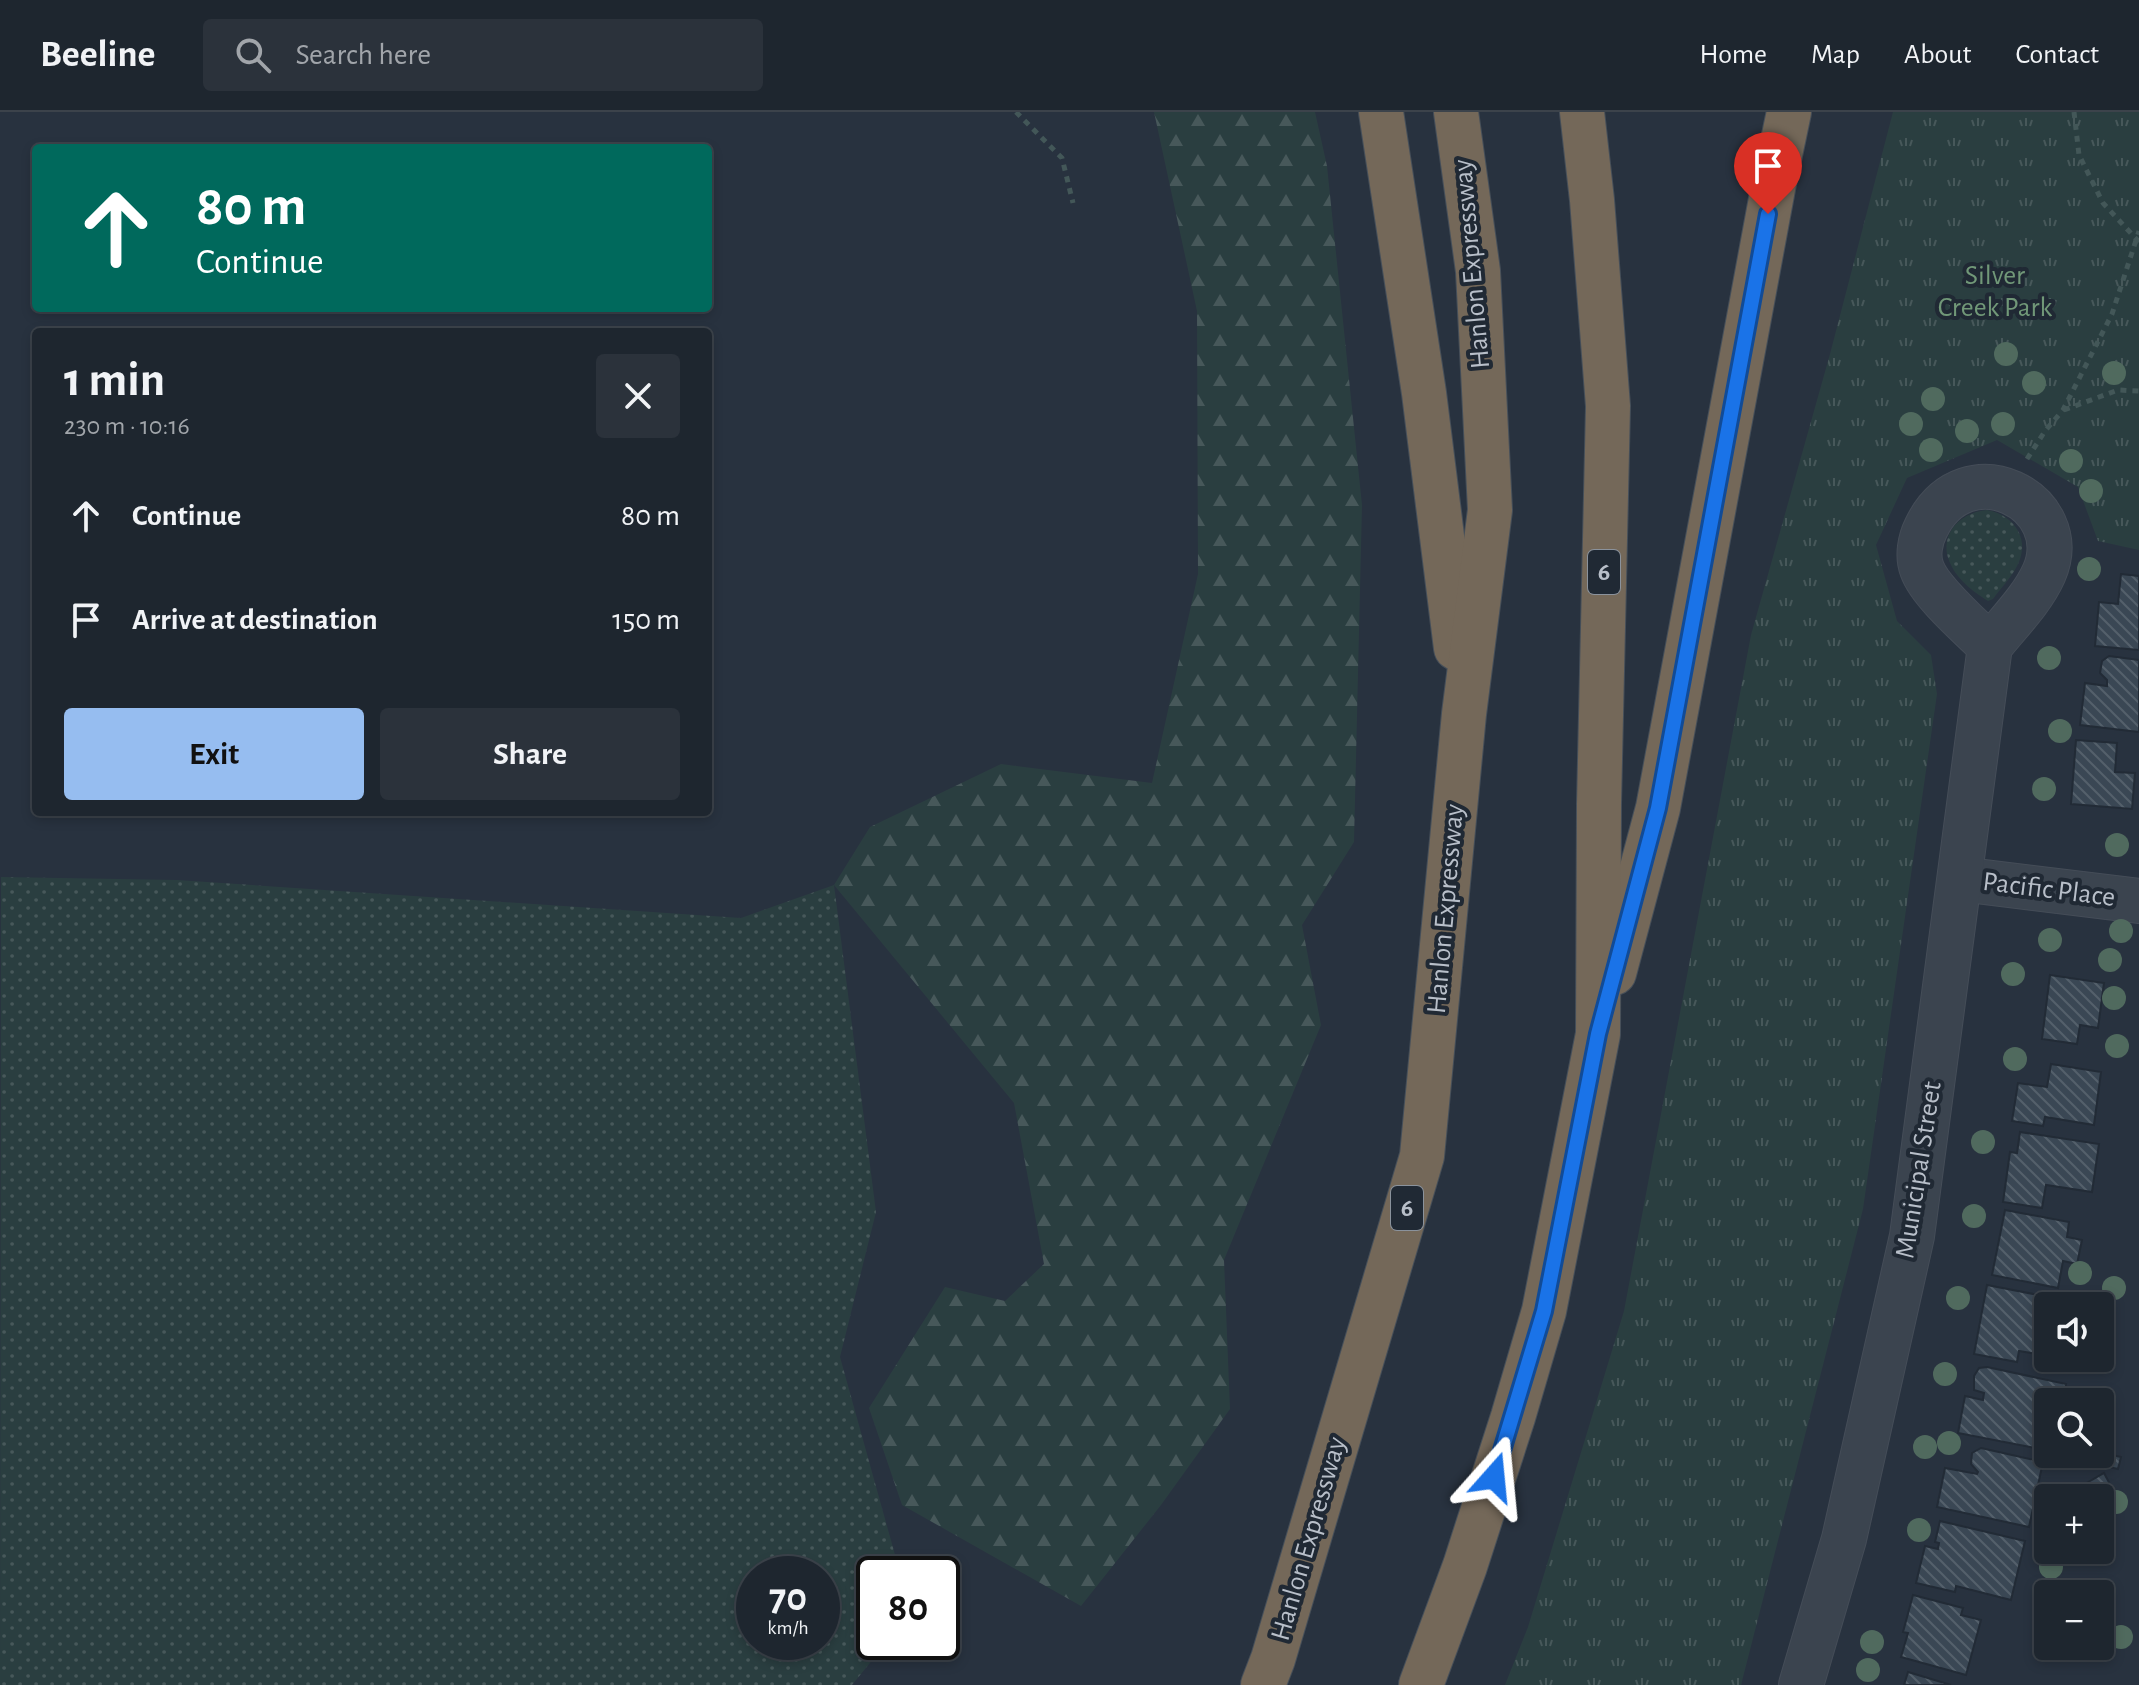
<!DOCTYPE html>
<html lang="en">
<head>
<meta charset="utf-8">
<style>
	body { margin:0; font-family:"Alegreya Sans",sans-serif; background:#2b323b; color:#f1f3f6; height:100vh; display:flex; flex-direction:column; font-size:30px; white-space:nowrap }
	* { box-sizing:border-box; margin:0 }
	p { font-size:26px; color:#a1a5aa }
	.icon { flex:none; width:44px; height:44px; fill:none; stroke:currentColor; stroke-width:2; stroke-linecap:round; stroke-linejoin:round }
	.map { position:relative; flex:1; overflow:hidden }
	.sheet { position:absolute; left:32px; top:216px; width:680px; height:488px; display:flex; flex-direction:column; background:#1e262f; border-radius:8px; box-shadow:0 4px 12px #0003,0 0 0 2px #3c434b }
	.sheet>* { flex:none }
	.guide { position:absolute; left:32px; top:32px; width:680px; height:168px; border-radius:8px; box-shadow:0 4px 12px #0003,0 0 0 2px #3c434b; background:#00695c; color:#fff; overflow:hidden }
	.tools { position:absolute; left:2034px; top:1180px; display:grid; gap:16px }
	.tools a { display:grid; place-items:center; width:80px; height:80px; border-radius:8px; background:#1e262f; box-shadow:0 4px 12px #0003,0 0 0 2px #3c434b; font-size:40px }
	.speed { position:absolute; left:736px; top:1444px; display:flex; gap:16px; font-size:40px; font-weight:700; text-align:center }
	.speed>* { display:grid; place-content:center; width:104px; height:104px; border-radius:50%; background:#1e262f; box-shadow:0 4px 12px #0003,0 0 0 2px #3c434b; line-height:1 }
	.speed small { font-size:20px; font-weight:400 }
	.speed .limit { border:4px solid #111; border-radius:12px; background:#fff; color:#111 }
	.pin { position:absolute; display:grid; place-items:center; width:68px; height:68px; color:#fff; margin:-82px -34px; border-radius:50% 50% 50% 0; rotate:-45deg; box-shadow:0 0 8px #0007 }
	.pin .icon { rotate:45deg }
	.me { position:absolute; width:88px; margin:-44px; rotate:18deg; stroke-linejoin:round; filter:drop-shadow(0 0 6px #0008) }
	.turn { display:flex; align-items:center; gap:28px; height:168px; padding:0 32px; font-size:36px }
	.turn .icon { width:104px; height:104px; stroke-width:2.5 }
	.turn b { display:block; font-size:56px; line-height:68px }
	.round { display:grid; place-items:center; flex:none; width:84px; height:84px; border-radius:8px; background:#2b323b }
	.head { display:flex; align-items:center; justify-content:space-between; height:136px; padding:0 32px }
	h1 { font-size:48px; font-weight:700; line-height:60px }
	.cta { display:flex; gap:16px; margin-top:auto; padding:16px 32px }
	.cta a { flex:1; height:92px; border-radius:8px; background:#96bdf0; color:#111; font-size:32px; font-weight:700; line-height:92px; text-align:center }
	.cta a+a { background:#2b323b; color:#f1f3f6 }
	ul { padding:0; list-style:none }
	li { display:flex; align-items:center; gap:24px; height:104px; padding:0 32px }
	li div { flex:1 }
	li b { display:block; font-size:30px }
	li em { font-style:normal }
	header { display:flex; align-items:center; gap:48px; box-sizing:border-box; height:112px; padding:0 40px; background:#1e262f; border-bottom:2px solid #3c434b }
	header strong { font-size:38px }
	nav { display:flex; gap:44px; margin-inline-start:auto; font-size:28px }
	.search { width:560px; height:72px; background:#2b323b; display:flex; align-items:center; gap:20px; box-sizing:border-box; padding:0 28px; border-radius:8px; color:#a1a5aa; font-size:30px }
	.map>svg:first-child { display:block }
	.grass { fill:url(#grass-dots); fill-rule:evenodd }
	.forest { fill:url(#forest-firs) }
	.park { fill:url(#park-tufts) }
	.building { fill:url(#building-back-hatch); stroke:#222b36; stroke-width:2 }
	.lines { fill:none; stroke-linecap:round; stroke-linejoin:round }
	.minor-casing { stroke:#454d58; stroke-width:46 }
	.highway-casing { stroke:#464f59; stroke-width:46 }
	.path { stroke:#435758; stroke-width:5; stroke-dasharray:6 6; stroke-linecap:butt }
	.minor { stroke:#3b444f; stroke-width:44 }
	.highway { stroke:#746859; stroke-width:44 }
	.tree { fill:#506a5e }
	.route-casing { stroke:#114b97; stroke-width:20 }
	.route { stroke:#1a73e8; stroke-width:14 }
	.labels { text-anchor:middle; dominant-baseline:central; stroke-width:8; stroke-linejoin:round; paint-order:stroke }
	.shield { fill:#202934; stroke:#8a929c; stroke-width:2 }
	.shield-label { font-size:26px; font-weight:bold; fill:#b8bfc9 }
	.street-label { font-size:28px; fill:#b8bfc9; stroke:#202934 }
	.park-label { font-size:28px; fill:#719878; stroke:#202934 }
</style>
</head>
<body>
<header>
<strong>Beeline</strong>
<div class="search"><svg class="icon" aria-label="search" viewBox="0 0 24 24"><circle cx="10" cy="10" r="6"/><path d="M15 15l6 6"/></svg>Search here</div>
<nav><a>Home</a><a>Map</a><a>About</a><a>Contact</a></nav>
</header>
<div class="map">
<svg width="2139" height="1573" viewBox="0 0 2139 1573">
	<defs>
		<pattern id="grass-dots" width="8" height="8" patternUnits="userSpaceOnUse" patternTransform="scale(2)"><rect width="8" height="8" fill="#2a3e40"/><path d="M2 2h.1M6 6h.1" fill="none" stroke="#47585a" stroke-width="1.8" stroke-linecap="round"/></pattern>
		<pattern id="forest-firs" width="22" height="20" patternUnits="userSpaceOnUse" patternTransform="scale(2)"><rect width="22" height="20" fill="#2a3e40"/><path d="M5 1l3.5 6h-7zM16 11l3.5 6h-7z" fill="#47585a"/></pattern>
		<pattern id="park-tufts" width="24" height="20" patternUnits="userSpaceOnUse" patternTransform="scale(2)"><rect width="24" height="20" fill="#2a3e40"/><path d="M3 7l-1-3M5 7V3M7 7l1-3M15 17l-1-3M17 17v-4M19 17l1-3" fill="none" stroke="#47585a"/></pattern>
		<pattern id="building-back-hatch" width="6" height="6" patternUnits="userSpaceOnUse" patternTransform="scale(2)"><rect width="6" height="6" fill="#3a4754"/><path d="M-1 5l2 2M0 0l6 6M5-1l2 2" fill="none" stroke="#54606b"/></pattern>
	</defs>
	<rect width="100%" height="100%" fill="#28323f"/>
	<g class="grass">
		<path d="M1987,398C2015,403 2032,429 2016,456C2010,467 2000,477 1993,487L1988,489C1975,481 1959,469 1952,455C1936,426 1957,401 1987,398Z"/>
		<path d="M1,765L177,768L741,806L834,773L876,1100L840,1245L897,1450L896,1462H874V1530H887L852,1573H0ZM754,1462H822V1530H754Z"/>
	</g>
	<polygon class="forest" points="1154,0 1315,0 1327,54 1362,393 1354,730 1302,813 1321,913 1224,1148 1230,1297 1161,1393 1081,1494 902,1393 869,1296 945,1175 1005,1189 1044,1152 1014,991 834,773 870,715 1001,652 1152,671 1198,462 1197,199"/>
	<polygon class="park" points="1893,0 2139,0 2139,438 2098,429 2078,375 1997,328 1907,366 1876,433 1897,509 1931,543 1937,582 1863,1097 1741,1573 1505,1573 1528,1515 1624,1199 1751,523 1830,242"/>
	<g class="building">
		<polygon points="2121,462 2139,464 2139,538 2095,534 2099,490 2118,492"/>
		<polygon points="2109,544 2139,548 2139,620 2080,613 2085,571 2107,574 2107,568 2100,561 2102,549"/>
		<polygon points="2076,628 2117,631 2115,660 2135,661 2132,697 2071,692"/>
		<polygon points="2050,863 2104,871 2098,916 2080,913 2077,932 2042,927"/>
		<polygon points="2051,952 2101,960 2094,1013 2045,1005 2043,1014 2012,1009 2018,971 2047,975"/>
		<polygon points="2020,1020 2099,1032 2092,1080 2046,1073 2042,1096 2003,1090 2010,1040 2017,1041"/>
		<polygon points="2005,1098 2069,1110 2067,1125 2082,1128 2077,1152 2063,1149 2058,1176 1992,1163"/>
		<polygon points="1987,1173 2059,1187 2057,1194 2048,1194 2048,1244 2019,1239 2017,1250 1974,1242"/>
		<polygon points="1987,1255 2066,1272 2062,1290 2048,1290 2048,1323 2045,1338 1958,1321 1965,1284 1983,1288 1984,1281 1974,1278 1974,1264 1979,1256"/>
		<polygon points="1981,1336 2043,1350 2029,1415 1937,1395 1945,1356 1977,1362 1978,1360 1971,1352 1972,1341"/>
		<polygon points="2107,1342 2121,1345 2118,1357 2104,1354"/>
		<polygon points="2104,1361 2112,1376 2093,1386 2085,1372"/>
		<polygon points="1940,1409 2025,1429 2011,1488 1956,1474 1955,1480 1916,1471 1925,1434 1938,1437 1939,1431 1935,1430"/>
		<polygon points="1913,1483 1963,1496 1961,1503 1981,1508 1966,1563 1901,1545 1908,1521 1903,1520"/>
		<polygon points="1908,1560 1951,1573 1904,1573"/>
	</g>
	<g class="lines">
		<g class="minor-casing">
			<g id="minor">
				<polyline points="1960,767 2139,789"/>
				<path d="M1801,1573L1844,1427L1912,1124L1990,534C2008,511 2032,488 2044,461C2075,390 1966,333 1926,416C1920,428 1917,444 1922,457C1930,480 1971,515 1990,534"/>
			</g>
		</g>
		<g class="highway-casing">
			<g id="highway">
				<polyline points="1381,0 1424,281 1456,536"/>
				<polyline points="1614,861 1658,696 1774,71 1789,0"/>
				<polyline points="1263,1573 1273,1547 1422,1044 1464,602 1490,398 1478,159 1456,0"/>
				<polyline points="1421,1573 1465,1454 1513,1305 1544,1199 1598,922 1599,692 1608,294 1592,88 1582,0"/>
			</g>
		</g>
		<g class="path">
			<polyline points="1016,0 1062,46 1073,91"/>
			<polyline points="2074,0 2079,43 2103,91 2139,130"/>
			<polyline points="2064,298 2118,278 2139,279"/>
			<polyline points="2027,347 2045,319 2063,298 2112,202 2139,119"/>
		</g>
		<use href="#minor" class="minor"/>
		<use href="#highway" class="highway"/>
	</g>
	<g class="tree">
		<circle cx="2006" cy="242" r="12"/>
		<circle cx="2114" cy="261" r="12"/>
		<circle cx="2034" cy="271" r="12"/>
		<circle cx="1933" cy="287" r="12"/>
		<circle cx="1911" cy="312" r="12"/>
		<circle cx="2003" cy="312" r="12"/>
		<circle cx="1967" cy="319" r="12"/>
		<circle cx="1931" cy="338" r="12"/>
		<circle cx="2071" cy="349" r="12"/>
		<circle cx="2091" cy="379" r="12"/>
		<circle cx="2089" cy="457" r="12"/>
		<circle cx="2049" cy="546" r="12"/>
		<circle cx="2060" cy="619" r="12"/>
		<circle cx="2044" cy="677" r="12"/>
		<circle cx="2117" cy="733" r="12"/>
		<circle cx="2121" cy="819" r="12"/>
		<circle cx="2050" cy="828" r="12"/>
		<circle cx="2110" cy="848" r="12"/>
		<circle cx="2013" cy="862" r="12"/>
		<circle cx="2114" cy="886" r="12"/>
		<circle cx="2117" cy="934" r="12"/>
		<circle cx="2015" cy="947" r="12"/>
		<circle cx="1983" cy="1030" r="12"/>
		<circle cx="1974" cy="1104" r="12"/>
		<circle cx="2080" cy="1161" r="12"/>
		<circle cx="2114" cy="1176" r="12"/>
		<circle cx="1958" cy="1186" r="12"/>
		<circle cx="1945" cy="1262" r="12"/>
		<circle cx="1949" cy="1331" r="12"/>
		<circle cx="1925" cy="1335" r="12"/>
		<circle cx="2116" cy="1390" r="12"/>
		<circle cx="1919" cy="1418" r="12"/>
		<circle cx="2051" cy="1455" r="12"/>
		<circle cx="2121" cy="1525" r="12"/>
		<circle cx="1872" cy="1530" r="12"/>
		<circle cx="1868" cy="1558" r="12"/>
	</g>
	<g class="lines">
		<g class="route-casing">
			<polyline id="route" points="1494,1365 1544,1199 1598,922 1658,696 1768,102"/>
		</g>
		<use href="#route" class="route"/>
	</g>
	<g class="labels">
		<g class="shield">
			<rect x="1588" y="438" width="32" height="44" rx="6"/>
			<rect x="1391" y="1074" width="32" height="44" rx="6"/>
		</g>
		<g class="shield-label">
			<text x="1604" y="460">6</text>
			<text x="1407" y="1096">6</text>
		</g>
		<g class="street-label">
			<text transform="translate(1472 152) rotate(-95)">Hanlon Expressway</text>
			<text transform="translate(2049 778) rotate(7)">Pacific Place</text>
			<text transform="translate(1446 797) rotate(-85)">Hanlon Expressway</text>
			<text transform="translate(1919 1058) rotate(-81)">Municipal Street</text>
			<text transform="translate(1309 1427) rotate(-74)">Hanlon Expressway</text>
		</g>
		<g class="park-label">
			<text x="1995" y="164">Silver<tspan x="1995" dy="32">Creek Park</tspan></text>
		</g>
	</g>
</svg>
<div class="tools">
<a><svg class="icon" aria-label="sound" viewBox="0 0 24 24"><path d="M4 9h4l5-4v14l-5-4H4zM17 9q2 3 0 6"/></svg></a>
<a><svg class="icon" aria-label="search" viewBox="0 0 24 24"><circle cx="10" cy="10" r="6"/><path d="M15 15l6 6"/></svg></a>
<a>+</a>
<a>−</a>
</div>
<div class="speed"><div>70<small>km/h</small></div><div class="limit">80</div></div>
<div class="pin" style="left:1768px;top:102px;background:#d93025"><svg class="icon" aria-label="arrive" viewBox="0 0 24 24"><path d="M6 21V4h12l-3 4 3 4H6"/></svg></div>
<svg class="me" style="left:1494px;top:1365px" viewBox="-20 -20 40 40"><path d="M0-17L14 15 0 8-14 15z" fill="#1a73e8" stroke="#fff" stroke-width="4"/></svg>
<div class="guide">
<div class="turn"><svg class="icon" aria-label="ahead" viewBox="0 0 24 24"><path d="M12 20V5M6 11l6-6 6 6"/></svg><div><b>80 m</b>Continue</div></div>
</div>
<section class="sheet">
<div class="head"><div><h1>1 min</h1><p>230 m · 10:16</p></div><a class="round"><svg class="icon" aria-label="close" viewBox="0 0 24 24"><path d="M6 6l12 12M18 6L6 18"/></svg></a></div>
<ul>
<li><svg class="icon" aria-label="ahead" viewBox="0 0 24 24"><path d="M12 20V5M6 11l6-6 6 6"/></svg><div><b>Continue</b></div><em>80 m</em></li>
<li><svg class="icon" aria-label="arrive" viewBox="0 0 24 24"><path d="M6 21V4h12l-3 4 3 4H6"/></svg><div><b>Arrive at destination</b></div><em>150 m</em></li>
</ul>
<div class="cta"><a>Exit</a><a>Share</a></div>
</section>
</div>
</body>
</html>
